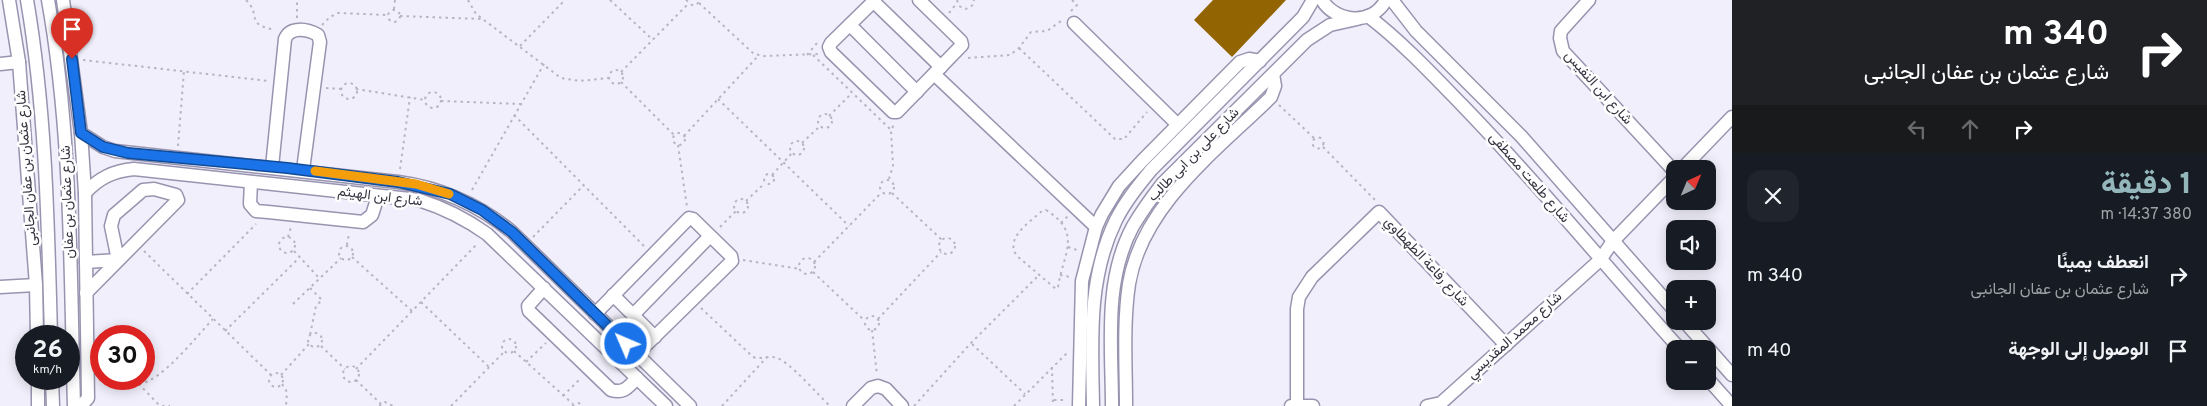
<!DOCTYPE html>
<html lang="ar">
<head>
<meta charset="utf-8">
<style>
	body { margin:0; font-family:Overpass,Vazirmatn,sans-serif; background:#20242c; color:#f1f3f6; direction:rtl; height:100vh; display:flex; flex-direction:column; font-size:19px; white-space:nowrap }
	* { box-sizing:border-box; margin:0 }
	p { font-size:16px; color:#9ea1a6 }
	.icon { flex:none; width:28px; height:28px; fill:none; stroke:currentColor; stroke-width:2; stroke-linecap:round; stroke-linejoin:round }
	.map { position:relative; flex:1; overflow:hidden; direction:ltr }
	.panel { display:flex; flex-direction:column; background:#171b24; width:475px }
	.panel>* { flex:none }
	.banner { background:#202124; color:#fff; overflow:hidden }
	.needle { width:32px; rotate:44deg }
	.buttons { position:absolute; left:1666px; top:160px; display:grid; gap:10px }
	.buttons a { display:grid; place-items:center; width:50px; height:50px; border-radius:10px; background:#171b24; box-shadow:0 2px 12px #0003; font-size:25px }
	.speed { position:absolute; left:15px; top:325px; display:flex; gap:10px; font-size:25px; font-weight:700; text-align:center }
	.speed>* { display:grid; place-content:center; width:65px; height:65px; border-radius:50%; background:#171b24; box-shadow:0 2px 12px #0003; line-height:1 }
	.speed small { font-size:12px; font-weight:400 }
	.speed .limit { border:8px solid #d22; background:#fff; color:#111 }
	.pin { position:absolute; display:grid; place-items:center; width:42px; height:42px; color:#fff; margin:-51px -21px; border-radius:50% 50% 50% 0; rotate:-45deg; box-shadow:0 0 5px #0007 }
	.pin .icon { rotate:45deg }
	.me { position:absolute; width:55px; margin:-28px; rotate:315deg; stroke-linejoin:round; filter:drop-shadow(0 0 4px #0008) }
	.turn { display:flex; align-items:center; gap:18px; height:105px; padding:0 15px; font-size:22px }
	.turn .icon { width:65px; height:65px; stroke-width:2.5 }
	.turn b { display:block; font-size:35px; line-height:42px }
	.lanes { display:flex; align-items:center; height:48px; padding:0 15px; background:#0003; justify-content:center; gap:25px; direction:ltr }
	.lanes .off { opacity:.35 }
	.round { display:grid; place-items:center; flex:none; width:52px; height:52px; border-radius:15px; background:#20242c }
	.headline { display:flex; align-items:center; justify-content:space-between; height:85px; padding:0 15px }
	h1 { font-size:30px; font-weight:800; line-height:38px; color:#94b7bb }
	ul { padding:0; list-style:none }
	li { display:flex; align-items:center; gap:15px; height:75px; padding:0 15px }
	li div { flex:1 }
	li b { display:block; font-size:19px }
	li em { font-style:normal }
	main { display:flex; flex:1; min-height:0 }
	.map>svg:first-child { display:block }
	.building { fill:#926402 }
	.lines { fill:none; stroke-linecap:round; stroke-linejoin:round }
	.minor-casing { stroke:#9894af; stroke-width:15 }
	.path { stroke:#b7b5c1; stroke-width:2; stroke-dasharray:2.5 4; stroke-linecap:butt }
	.minor { stroke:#fff; stroke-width:12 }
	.route-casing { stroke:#114b97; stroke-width:12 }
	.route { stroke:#1a73e8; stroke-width:9 }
	.slow { stroke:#f59e0b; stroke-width:9 }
	.labels { text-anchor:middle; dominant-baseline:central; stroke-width:5; stroke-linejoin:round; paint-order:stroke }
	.street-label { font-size:14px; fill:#35333f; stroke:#fefefe }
</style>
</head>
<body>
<main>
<section class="panel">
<div class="banner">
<div class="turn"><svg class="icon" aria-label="right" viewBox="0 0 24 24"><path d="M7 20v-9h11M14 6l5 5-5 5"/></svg><div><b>340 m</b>شارع عثمان بن عفان الجانبى</div></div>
<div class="lanes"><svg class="icon off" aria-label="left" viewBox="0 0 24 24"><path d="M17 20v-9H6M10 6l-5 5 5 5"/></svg><svg class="icon off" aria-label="ahead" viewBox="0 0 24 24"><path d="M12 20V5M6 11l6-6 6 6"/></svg><svg class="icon" aria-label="right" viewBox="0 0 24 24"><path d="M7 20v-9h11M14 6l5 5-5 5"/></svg></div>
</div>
<div class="headline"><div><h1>1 دقيقة</h1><p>380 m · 14:37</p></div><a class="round"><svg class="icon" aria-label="close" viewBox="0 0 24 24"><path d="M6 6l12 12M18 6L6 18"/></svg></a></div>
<ul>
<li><svg class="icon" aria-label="right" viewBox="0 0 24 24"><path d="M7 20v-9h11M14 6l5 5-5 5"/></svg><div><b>انعطف يمينًا</b><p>شارع عثمان بن عفان الجانبى</p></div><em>340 m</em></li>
<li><svg class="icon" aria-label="arrive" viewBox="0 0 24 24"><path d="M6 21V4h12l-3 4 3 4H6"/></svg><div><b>الوصول إلى الوجهة</b></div><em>40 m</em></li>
</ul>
</section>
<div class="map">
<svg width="1732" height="406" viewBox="0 0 1732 406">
	<rect width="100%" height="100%" fill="#f1effb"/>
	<polygon class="building" points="1213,0 1286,0 1232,57 1194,20"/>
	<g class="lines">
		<g class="minor-casing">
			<g id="minor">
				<polyline points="9,0 19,62 36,285 37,336"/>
				<path d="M27,0C46,111 48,224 51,336"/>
				<path d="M48,0C72,134 70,270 74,406"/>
				<polyline points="63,0 81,133 85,193 88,398 81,406"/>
				<polyline points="875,0 831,43 829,47 831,52 893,112 897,112 962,45 961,41 919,0"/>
				<path d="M1322,0C1336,23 1372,26 1386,0"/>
				<polyline points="1392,0 1416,31 1521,136 1675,311"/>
				<polyline points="1589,0 1561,31 1560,38 1563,51 1675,172"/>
				<polyline points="874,2 941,67"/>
				<path d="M1368,16C1402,42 1432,74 1462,105C1538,183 1607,268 1680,349"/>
				<polyline points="1074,23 1177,124"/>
				<polyline points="850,25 917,92"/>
				<polyline points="0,64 19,62"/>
				<polyline points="934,74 1096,227"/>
				<path d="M81,133L103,147L115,151L398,182C442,188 478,204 512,232L690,406"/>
				<path d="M272,167L285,39C290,26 307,29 318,35L320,42L303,170"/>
				<polyline points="1682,169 1732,117"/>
				<polyline points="251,182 250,204 256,211 268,212 363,222 372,215 378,196"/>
				<path d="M85,193C99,178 113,171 134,169L419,200C444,208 466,219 487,234L666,406"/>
				<polyline points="86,262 118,260"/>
				<polyline points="0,287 36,285"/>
				<path d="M544,288L528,306L529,311L611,390C624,394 628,387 637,378"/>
				<path d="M86,293C117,262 147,231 178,200L176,195L154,189L143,190L114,215L111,226L118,260"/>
				<polyline points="613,295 655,337"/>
				<polyline points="595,314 689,218 693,219 731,256 732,261 636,355"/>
				<polyline points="633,315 710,236"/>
				<polyline points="1684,321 1732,375"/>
				<polyline points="38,379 38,406"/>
				<polyline points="52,379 53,406"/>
				<polyline points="1708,379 1732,406"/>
				<polyline points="853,406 871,388 878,386 886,389 902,406"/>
				<polyline points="1079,406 1082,281 1096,227 1102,214 1119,186 1142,161 1240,62 1249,59 1260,61"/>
				<path d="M1093,406C1092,343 1087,279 1116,220C1125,202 1138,186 1151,170L1303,17L1313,0"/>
				<path d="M1112,406C1112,347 1103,281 1133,226C1142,211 1152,197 1163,183L1307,40L1330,25L1357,19"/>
				<path d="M1126,406C1126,366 1123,324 1129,284C1142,205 1217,150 1271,97L1275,86L1273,74"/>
				<polyline points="1291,406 1313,406"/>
				<polyline points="1297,406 1297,309 1299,297 1312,277 1379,212 1506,345"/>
				<polyline points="1427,406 1441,403 1600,260 1613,241 1675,177"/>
			</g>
		</g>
		<g class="path">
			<path d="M246,0C262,15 244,24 275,30"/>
			<polyline points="468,0 476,14 561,78 580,81 608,78"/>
			<polyline points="610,0 653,40"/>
			<polyline points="686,0 692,5 696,5 701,0"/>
			<polyline points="957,0 959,6 966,9 973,5 974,0"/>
			<polyline points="699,3 754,54 764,56 819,54"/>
			<polyline points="394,9 395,0"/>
			<circle cx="394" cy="16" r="6"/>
			<polyline points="1071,11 1077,5 1072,0"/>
			<polyline points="949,13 957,3"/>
			<polyline points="400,16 482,19"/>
			<polyline points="297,18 297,0"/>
			<polyline points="322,25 330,17 338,13 388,15"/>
			<polyline points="520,46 565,0"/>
			<polyline points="1019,48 1115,139 1124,139 1147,112"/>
			<polyline points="807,55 817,43"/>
			<polyline points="813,55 891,130"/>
			<polyline points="968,58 1010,55 1019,48 1031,32 1047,31 1061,21"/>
			<polyline points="83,60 269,81"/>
			<circle cx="616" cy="77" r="7"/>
			<polyline points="621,72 688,4"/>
			<polyline points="621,82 674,135"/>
			<circle cx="349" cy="91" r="8"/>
			<polyline points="326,88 341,89"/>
			<polyline points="356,89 425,100"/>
			<circle cx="433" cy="100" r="8"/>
			<polyline points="718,99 849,226"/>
			<polyline points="441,101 521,104"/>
			<polyline points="1279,105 1314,138"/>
			<circle cx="825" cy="121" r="7"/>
			<polyline points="514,115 645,247"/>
			<polyline points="829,116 852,93"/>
			<circle cx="679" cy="139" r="6"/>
			<polyline points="684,136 759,55"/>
			<circle cx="1318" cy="143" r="5.5"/>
			<circle cx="797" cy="148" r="7"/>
			<polyline points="802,143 820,126"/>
			<polyline points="678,145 687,207"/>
			<polyline points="178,146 184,71"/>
			<polyline points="1323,147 1375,200"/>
			<polyline points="400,169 410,97"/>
			<circle cx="769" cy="179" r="5"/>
			<polyline points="772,175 792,153"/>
			<polyline points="889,179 893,166 891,130 895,123"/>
			<circle cx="887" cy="187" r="7"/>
			<polyline points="472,190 544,64"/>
			<polyline points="892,193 942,240"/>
			<circle cx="741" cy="206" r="7"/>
			<polyline points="746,201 765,183"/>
			<path d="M1046,210C1083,233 1063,254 1058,287L1056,289L1017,256C1004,238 1030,222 1042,211Z"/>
			<polyline points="1061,223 1068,216"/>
			<polyline points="720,227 736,211"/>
			<polyline points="288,237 291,227"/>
			<polyline points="533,237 584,185"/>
			<circle cx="287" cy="245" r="8"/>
			<circle cx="947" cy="246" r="8"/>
			<polyline points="347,245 349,233"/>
			<circle cx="346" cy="253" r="7"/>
			<polyline points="1068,247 1077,250"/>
			<polyline points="144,251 271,375"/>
			<polyline points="294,251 320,279"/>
			<polyline points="352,257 412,311"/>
			<circle cx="807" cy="266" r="8"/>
			<polyline points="743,260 800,269"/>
			<polyline points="814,262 882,192"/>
			<polyline points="813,272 865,321"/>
			<polyline points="1060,275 1070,277"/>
			<polyline points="310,288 322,300 316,306 310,335"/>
			<polyline points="187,294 256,224"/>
			<polyline points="421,302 489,367"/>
			<polyline points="293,304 341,258"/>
			<path d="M701,308L753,357C761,360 769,355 777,358C790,362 818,395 830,406"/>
			<circle cx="872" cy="323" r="7"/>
			<polyline points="878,319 941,252"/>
			<polyline points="872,330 877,375"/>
			<polyline points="225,331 299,258"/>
			<circle cx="315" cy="340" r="7"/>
			<circle cx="509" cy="346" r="7"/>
			<polyline points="972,344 1025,394"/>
			<polyline points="321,346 345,369"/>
			<polyline points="514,351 573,404"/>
			<polyline points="526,362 546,343"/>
			<circle cx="351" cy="374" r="8"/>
			<polyline points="1052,367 1053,406"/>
			<polyline points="356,369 478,243"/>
			<circle cx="276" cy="380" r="7"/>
			<polyline points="281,375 309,344"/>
			<polyline points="134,379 160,406"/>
			<polyline points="356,380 381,404"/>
			<path d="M139,384C162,381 196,337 213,319"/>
			<polyline points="282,384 287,392 286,406"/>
			<polyline points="563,396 581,378"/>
			<polyline points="1054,400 1067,400"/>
			<polyline points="162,406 170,406"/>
			<polyline points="379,406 385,402 393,406"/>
			<polyline points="451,406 505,351"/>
			<polyline points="572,406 579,403 583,406"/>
			<polyline points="722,406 767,357"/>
			<polyline points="914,406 971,343 1038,276"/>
			<polyline points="1014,406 1067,353"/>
		</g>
		<use href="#minor" class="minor"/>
	</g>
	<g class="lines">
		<g class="route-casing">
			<polyline id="route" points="72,59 81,133 103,147 128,153 287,168 398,182 450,194 482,210 512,232 626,344"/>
		</g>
		<use href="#route" class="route"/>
		<polyline class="slow" points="315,171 416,184 449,194"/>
	</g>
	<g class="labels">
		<g class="street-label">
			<text transform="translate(1598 88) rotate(48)">شارع ابن النفيس</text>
			<text transform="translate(1194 155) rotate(-46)">شارع على بن ابى طالب</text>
			<text transform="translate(27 168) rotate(-94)">شارع عثمان بن عفان الجانبى</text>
			<text transform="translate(1529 178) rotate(49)">شارع طلعت مصطفى</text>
			<text transform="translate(380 197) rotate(7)">شارع ابن الهيثم</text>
			<text transform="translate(68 202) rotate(-92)">شارع عثمان بن عفان</text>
			<text transform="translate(1426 262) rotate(47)">شارع رفاعة الطهطاوي</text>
			<text transform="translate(1515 336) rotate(-42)">شارع محمد المقديسي</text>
		</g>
	</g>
</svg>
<div class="buttons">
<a><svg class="needle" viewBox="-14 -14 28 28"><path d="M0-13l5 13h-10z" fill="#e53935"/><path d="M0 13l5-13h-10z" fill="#9ea1a6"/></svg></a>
<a><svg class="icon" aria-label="sound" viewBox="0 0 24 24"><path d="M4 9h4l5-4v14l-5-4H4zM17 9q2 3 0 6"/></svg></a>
<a>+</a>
<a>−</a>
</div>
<div class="speed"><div>26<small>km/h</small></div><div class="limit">30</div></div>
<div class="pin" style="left:72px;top:59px;background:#d93025"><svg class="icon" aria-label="arrive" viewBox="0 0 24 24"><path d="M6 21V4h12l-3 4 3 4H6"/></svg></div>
<svg class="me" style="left:626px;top:344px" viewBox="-20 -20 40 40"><circle r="17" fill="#1a73e8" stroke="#fff" stroke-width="3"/><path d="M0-11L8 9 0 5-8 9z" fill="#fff"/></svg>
</div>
</main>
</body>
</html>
